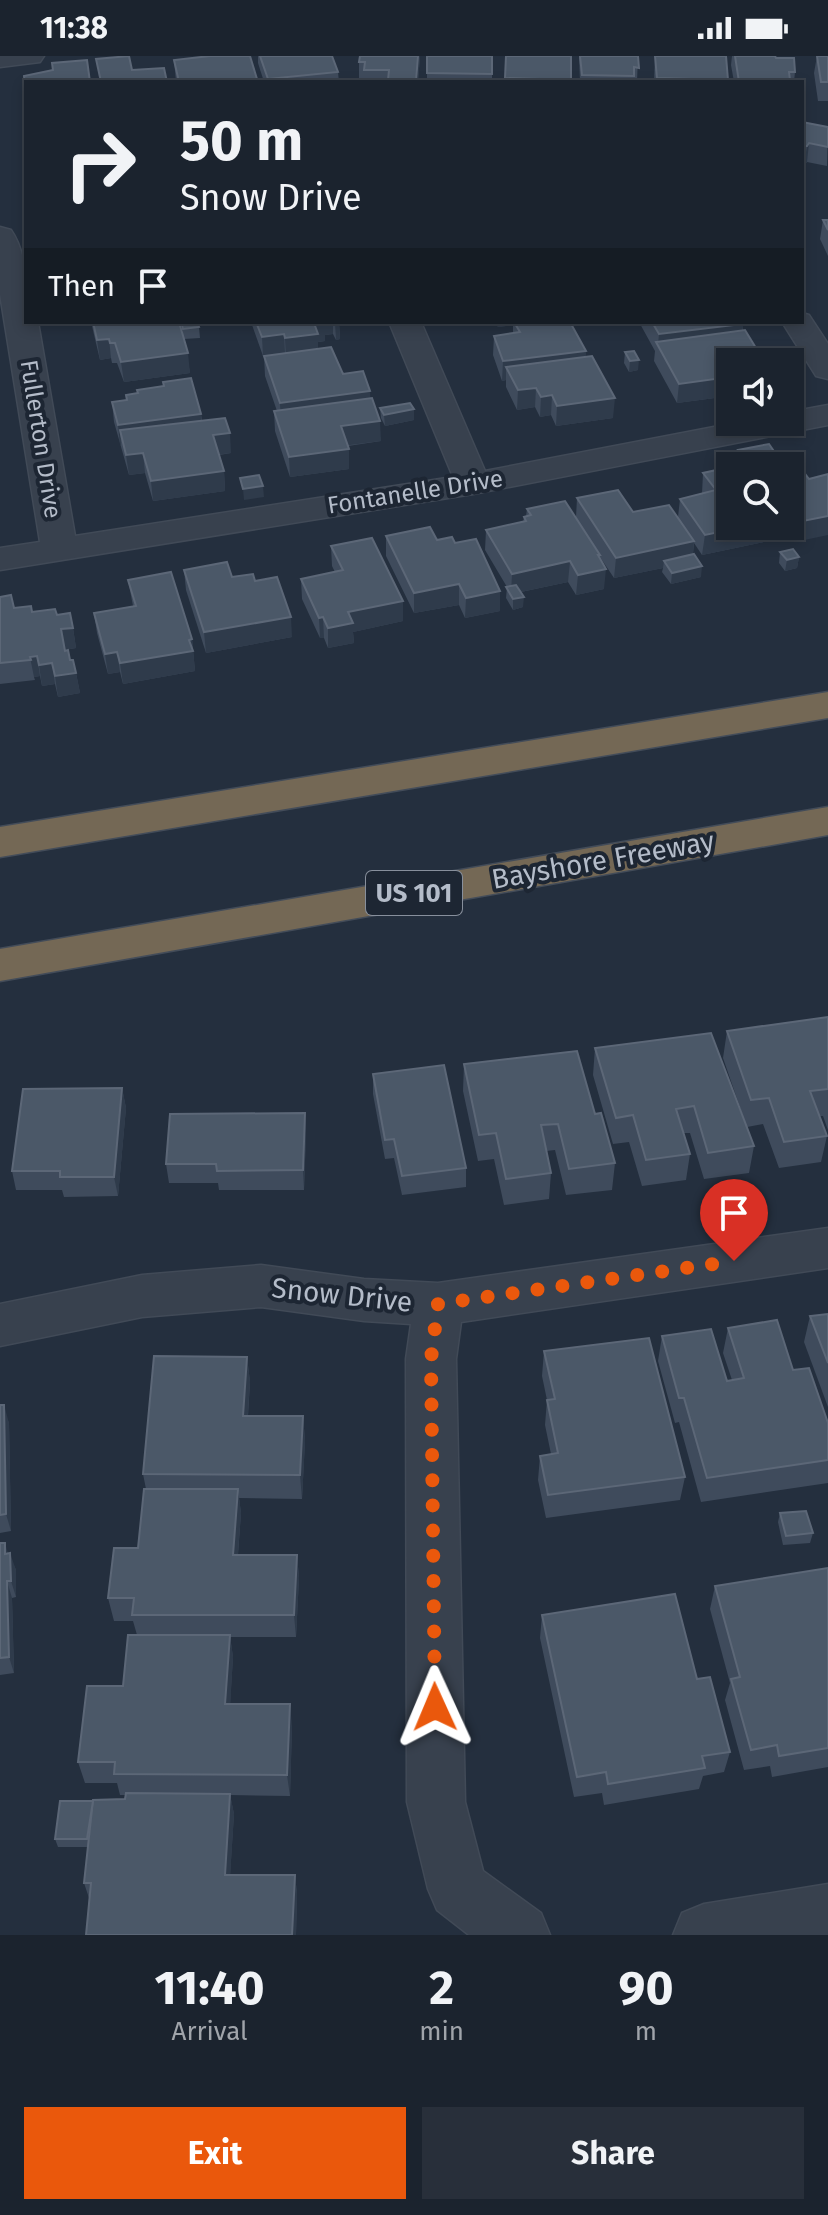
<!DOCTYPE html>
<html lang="en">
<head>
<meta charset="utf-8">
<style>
	body { margin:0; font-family:"Fira Sans",sans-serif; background:#282f3a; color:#f1f3f6; height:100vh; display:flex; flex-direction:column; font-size:30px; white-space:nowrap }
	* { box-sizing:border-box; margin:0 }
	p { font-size:26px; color:#a0a4aa }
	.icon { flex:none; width:44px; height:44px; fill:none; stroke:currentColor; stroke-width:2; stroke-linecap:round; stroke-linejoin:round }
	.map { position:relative; height:1879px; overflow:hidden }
	.details { display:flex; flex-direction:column; background:#1b232e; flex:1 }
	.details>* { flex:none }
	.guide { position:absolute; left:24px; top:24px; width:780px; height:244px; border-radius:0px; box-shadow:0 4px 12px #0003,0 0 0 2px #39404a; background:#1b232e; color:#f1f3f6; overflow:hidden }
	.fabs { position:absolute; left:716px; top:292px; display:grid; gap:16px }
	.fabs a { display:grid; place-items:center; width:88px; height:88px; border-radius:0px; background:#1b232e; box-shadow:0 4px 12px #0003,0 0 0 2px #39404a; font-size:40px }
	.pin { position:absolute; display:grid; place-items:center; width:68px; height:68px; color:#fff; margin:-82px -34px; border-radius:50% 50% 50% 0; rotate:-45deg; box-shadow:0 0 8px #0007 }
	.pin .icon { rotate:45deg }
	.me { position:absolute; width:88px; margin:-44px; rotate:359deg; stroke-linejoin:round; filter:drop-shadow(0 0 6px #0008) }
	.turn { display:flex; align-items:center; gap:28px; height:168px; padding:0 24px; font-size:36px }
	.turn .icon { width:104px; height:104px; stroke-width:2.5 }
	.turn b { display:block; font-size:56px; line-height:68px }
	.then { display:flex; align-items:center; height:76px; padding:0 24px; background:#0003; gap:16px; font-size:30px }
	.eta { display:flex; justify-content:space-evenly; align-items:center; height:136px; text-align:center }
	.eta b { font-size:48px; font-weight:700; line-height:56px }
	.primary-button { display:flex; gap:16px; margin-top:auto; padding:16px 24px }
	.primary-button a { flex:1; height:92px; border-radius:0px; background:#ea580c; color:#fff; font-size:32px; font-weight:700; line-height:92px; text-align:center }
	.primary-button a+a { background:#282f3a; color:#f1f3f6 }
	.status { display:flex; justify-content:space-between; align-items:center; height:56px; padding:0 40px; background:#1b232e; direction:ltr }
	.status svg { height:22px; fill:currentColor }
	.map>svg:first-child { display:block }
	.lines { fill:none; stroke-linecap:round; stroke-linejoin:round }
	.minor-casing { stroke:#414a57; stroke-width:3 }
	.highway-casing { stroke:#434c59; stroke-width:3 }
	.minor { fill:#38414e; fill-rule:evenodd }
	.highway { fill:#746855; fill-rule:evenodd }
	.wall { fill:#3f4b5c }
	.shaded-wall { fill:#2f3b4b }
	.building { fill:#4b5868; stroke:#5c6777; stroke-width:2 }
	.route { stroke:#ea580c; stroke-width:14; stroke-dasharray:0 25.2 }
	.labels { text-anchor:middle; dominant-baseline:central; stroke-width:8; stroke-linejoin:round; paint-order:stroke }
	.far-street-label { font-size:24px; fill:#b4bcc9; stroke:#1d2633 }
	.shield { fill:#1d2633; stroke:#878f9c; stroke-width:2 }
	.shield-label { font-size:26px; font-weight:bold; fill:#b4bcc9 }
	.street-label { font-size:28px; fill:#b4bcc9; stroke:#1d2633 }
</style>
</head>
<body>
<div class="status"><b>11:38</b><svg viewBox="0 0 49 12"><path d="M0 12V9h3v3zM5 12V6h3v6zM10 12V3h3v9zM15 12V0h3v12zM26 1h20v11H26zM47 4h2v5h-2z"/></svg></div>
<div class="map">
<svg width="828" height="1879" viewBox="0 0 828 1879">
	<rect width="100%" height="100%" fill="#242f3e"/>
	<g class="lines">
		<g class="minor-casing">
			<g id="minor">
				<polygon points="0,0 44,0 40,6 0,11"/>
				<path d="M0,171L11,174C29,200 26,236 26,266H38L75,480L453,421L389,266H421L485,415L740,366H790V356L828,349V369L473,438L0,514V492L40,486L0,238Z"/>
				<polygon points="802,257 809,259 828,288 828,323 816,320 782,266 802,266"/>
				<polygon points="828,1172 828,1212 461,1266 456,1303 465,1746 483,1815 541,1857 550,1879 469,1879 437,1854 428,1833 407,1746 406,1303 411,1268 364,1265 261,1251 142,1261 0,1290 0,1248 142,1219 261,1209 364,1223 438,1227"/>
				<polygon points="828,1828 828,1879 673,1879 682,1857 704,1848"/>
			</g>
		</g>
		<g class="highway-casing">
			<g id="highway">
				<polygon points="828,636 828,662 0,801 0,771"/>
				<polygon points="828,751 828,779 0,925 0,893"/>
			</g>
		</g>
		<use href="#minor" class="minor"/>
		<use href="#highway" class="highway"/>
	</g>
	<g class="wall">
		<polygon points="258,0 332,0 338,16 339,26 264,26 258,7"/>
		<polygon points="420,0 418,26 365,26 365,25 359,25 359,6"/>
		<rect x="427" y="0" width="65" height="26"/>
		<polygon points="506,0 571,0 571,26 505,26"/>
		<polygon points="579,0 638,0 637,26 580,26"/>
		<polygon points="655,0 726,0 728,26 654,26"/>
		<polygon points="732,0 775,0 776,2 795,16 794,26 734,26 731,9"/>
		<polygon points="817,0 828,0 828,45 818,45 814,17"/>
		<polygon points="174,4 257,26 176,26"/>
		<polygon points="802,66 828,71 827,110 807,106 804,109 802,109"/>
		<polygon points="823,164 828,164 828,200 820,183"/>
		<polygon points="91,266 179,266 183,278 181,266 199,271 200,282 184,283 190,317 124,326 117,307 112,307 111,302 100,304"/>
		<polygon points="251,266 339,266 340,283 336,284 333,278 325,279 325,285 318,286 318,293 371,342 381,385 348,390 349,413 290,421 275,375 274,355 277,355 265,320 264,300 263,300"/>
		<polygon points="495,266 570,266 586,295 585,301 613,362 556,370 551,359 540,361 535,351 517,354 506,331 506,324 502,325 493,299 494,280 513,277 513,269 498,271"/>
		<polygon points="639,266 742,266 743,274 759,297 758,306 730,306 730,340 677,347 654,305 655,295"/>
		<polygon points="625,296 638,314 629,316 624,307"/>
		<polygon points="112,346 201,358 202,364 231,397 219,399 224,415 225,435 153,445 145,417 129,419 114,366"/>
		<polygon points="380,352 414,364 385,370 381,362"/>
		<polygon points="738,394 778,401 809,423 795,486 783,470 790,470 790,410 737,410 740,409 736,404"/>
		<polygon points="730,411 730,470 780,470 778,483 702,499 694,487 693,498 701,521 671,528 662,516 663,512 614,522 600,501 604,533 576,539 568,526 521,536 523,551 513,554 506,542 507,531 485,494 486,474 523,466 524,461 526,460 527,453 576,461 577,442 633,456 678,461 680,443 702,438 703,417"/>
		<polygon points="386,480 437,484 455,487 500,535 500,555 465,562 459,549 414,557 386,500"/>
		<polygon points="331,490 403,565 353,576 354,587 328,592 324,582 320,582 302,543 301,523 335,516 332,510"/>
		<polygon points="780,496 799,501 797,512 785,515 779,507"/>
		<polygon points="184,514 255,525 292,581 206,597 186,534"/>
		<polygon points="128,524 192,583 195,615 123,628 120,616 108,618 97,577 94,557 133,550"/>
		<polygon points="0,541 14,552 57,559 73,572 76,592 65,594 76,617 80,637 58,641 55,628 42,630 40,620 34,621 35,624 0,628"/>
		<polygon points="828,961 828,1074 823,1060 820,1060 827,1080 821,1106 779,1112 763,1068 747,1071 754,1090 749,1117 704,1123 690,1077 684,1077 690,1098 686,1124 642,1130 629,1086 613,1088 593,1019 595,992 743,1060 723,1002 727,975"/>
		<polygon points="464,1008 595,1058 615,1107 612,1134 566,1139 555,1094 546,1095 551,1117 549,1143 504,1149 494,1103 478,1105 463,1035"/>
		<polygon points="373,1018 466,1112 466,1131 402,1139 394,1102 385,1103 373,1038"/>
		<polygon points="122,1032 126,1052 118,1140 64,1141 62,1134 16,1134 12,1115"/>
		<polygon points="305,1057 306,1077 304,1134 219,1134 218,1127 169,1127 166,1108"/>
		<polygon points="828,1258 828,1351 804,1286 810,1260"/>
		<polygon points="728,1272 793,1314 828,1367 828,1427 701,1446 679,1366 675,1367 658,1305 662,1280 727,1325 732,1324 723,1297"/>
		<polygon points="544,1295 685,1421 680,1444 546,1462 538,1424 540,1400 551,1398 545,1369 547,1344 542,1320"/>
		<polygon points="247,1301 250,1326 248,1360 303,1360 305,1385 302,1443 239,1442 241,1457 238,1499 297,1499 299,1522 296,1581 230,1581 233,1601 230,1648 292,1670 290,1740 230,1739 234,1758 230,1819 295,1819 297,1838 296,1879 86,1879 89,1842 84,1827 88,1791 58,1791 55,1783 93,1746 125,1743 126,1739 120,1739 117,1727 85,1727 78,1706 123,1630 137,1579 133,1565 114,1565 108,1542 138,1492 146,1433 143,1418"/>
		<polygon points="0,1349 9,1367 11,1475 0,1477"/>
		<polygon points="780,1457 813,1477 810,1487 783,1489 778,1466"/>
		<polygon points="0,1487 8,1497 16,1514 16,1541 12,1542 14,1617 0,1619"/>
		<polygon points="828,1512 828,1711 772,1721 770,1710 744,1714 725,1644 730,1627 710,1553 715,1530"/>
		<polygon points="542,1559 697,1623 730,1696 724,1716 703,1720 699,1733 604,1749 602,1737 574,1741 540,1582"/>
	</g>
	<g class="shaded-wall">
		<polygon points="418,0 420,0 418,26 416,26"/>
		<polygon points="809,87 807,106 804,109 807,90"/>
		<polygon points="319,266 333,266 333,278 325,279 325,285 318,286 318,298 286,302 285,282 314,267"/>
		<polygon points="335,266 339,266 340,283 336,284"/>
		<polygon points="498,266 514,266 513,269 498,271"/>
		<polygon points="743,268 741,288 658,289 659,278"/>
		<polygon points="284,278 285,298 263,300 262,281"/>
		<polygon points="109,283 111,302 100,304 97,284"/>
		<polygon points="586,295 584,315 506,311 506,324 502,325 503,305"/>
		<polygon points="188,297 190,317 124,326 121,306"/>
		<polygon points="759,297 758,306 730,306 730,320 725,301"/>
		<polygon points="639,304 638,314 629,316 630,305"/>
		<polygon points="730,321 730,340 677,347 679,328"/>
		<polygon points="536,332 535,351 517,354 518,334"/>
		<polygon points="370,335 371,355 281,367 280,347"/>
		<polygon points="552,339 551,359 540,361 541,341"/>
		<polygon points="615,342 613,362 556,370 557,350"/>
		<polygon points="414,353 414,364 385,370 384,359"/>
		<polygon points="201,358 203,378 120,374 121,389 120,389 118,369"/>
		<polygon points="380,365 381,385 342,390 341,370"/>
		<polygon points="230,377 231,397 215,399 213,379"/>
		<polygon points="349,393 349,413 290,421 289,401"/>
		<polygon points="143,397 145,417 129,419 126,399"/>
		<polygon points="224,415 225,435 153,445 151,425"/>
		<polygon points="263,430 264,441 244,444 243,433"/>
		<polygon points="828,460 828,479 795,486 798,466"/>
		<polygon points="748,470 780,470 778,483 702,499 705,479"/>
		<polygon points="694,485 692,506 664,505 663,512 614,522 616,502"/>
		<polygon points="598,499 600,499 599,514 606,513 604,533 576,539 578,519"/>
		<polygon points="799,501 797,512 785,515 787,504"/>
		<polygon points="570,505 568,526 511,538 512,518"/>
		<polygon points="702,510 701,521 671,528 672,517"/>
		<polygon points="459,528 459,549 414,557 414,537"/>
		<polygon points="500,535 500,555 465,562 466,542"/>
		<polygon points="524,541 523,551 513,554 513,543"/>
		<polygon points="403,545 403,565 353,576 354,587 328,592 328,572 348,556"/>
		<polygon points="291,561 292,581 206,597 204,576"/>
		<polygon points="323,561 324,582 320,582 319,562"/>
		<polygon points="73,572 76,592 64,594 61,573"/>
		<polygon points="192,583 195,615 123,628 120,607"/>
		<polygon points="117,596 120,616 108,618 105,598"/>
		<polygon points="37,600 40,620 34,621 30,601"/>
		<polygon points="52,607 55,628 42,630 39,609"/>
		<polygon points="76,617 80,637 58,641 55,620"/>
		<polygon points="122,1032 126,1052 118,1140 114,1121"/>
		<polygon points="305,1057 306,1077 304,1134 303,1114"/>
		<polygon points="247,1301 250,1326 246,1384 243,1360"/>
		<polygon points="4,1349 9,1367 11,1475 6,1458"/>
		<polygon points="303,1360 305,1385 302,1443 300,1419"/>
		<polygon points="238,1433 241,1457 236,1522 233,1499"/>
		<polygon points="5,1487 10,1504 10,1497 16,1514 16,1541 11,1525 5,1498"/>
		<polygon points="297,1499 299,1522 296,1581 294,1559"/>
		<polygon points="7,1525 12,1542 14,1617 9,1601"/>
		<polygon points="230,1579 233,1601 229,1670 225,1648"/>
		<polygon points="290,1648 292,1670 290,1740 287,1719"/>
		<polygon points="230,1738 234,1758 229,1838 225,1819"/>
		<polygon points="295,1819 297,1838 296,1879 292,1879"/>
	</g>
	<g class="building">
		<polygon points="129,0 132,14 164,12 167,26 101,26 96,3"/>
		<polygon points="210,0 250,0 257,23 254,24 255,26 179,26 174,4"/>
		<polygon points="260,0 332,0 338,16 268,23"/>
		<polygon points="360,0 418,0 416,25 388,24 389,14 364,14 365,6 359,6"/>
		<polygon points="427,0 492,0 492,18 427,17"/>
		<polygon points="506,0 571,0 571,24 505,22"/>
		<polygon points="580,0 638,0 639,12 634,11 634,20 582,19"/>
		<polygon points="655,0 726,0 728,24 657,22"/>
		<polygon points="735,0 775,0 776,2 794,2 795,16 789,16 790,24 761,23 761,26 739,26"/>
		<polygon points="817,0 828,0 828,26 821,26"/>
		<polygon points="87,4 90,26 26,26 26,38 24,20 53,14 52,7"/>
		<polygon points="802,66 828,71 828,91 809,87 807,90 802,90"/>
		<polygon points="823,164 828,164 828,174"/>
		<polygon points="93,266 179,266 188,297 121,306 115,287 110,287 109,283 97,284"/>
		<polygon points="181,266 197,266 199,271 183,273"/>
		<polygon points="256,266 319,266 314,267 318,278 285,282 284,278 262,281"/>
		<polygon points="514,266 570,266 586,295 503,305 494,280 520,276"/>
		<polygon points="652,266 742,266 743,268 659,278"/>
		<polygon points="745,274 759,297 725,301 730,309 730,321 679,328 656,286"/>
		<polygon points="331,291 343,318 363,315 370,335 280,347 264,300"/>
		<polygon points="634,295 639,304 630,305 625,296"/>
		<polygon points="592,300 615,342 557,350 552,339 541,341 536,332 518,334 506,311"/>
		<polygon points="191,322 201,358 118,369 112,346 127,344 126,339 138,337 137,334 164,330 163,326"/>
		<polygon points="372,342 380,365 341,370 349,393 289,401 274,355"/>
		<polygon points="410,347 414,353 384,359 380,352"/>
		<polygon points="225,362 230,377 213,379 224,415 151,425 143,397 126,399 120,374"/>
		<polygon points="769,388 778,401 754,406 754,410 749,410 738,394"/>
		<polygon points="791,399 809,423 828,418 828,460 798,466 790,454 790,410 757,410 754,406"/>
		<polygon points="730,411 730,470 748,470 705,479 680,443 716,434 703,417"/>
		<polygon points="259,419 263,430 243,433 240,422"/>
		<polygon points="618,434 633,456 669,449 694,485 616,502 577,442"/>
		<polygon points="565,445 600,499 598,499 606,513 578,519 570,505 512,518 486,474 526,465 524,461 531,459 527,453"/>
		<polygon points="430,471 437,484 452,481 455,487 476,483 500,535 466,542 459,528 414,537 386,480"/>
		<polygon points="372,482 403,545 348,556 353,567 328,572 323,561 319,562 301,523 343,514 331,490"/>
		<polygon points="793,493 799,501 787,504 780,496"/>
		<polygon points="694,498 702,510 672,517 664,505"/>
		<polygon points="227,506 232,521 253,518 255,525 277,521 291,561 204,576 184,514"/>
		<polygon points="171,516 192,583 189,584 193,595 120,607 117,596 105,598 94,557 136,550 128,524"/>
		<polygon points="516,529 524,541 513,543 506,531"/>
		<polygon points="11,539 14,552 31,550 32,556 55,553 57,559 70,557 73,572 61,573 65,595 68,594 70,604 73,604 76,617 55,620 52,607 39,609 37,600 30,601 31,604 0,607 0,541"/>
		<polygon points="828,961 828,1033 810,1035 827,1080 784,1086 769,1042 751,1044 727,975"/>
		<polygon points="711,977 754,1090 708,1097 694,1050 676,1053 690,1098 646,1104 633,1059 616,1062 595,992"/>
		<polygon points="577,995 595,1058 601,1057 615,1107 569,1113 558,1068 541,1069 551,1117 506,1123 496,1077 479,1079 464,1008"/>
		<polygon points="444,1009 466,1112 402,1120 394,1083 385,1084 373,1018"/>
		<polygon points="122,1032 114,1121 60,1121 60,1115 12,1115 23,1033"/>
		<polygon points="305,1057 303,1114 217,1115 216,1108 166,1108 170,1058"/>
		<polygon points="828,1258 828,1307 810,1260"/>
		<polygon points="777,1264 793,1314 809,1312 828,1367 828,1404 707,1422 684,1342 679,1342 662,1280 711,1273 727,1325 744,1322 728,1272"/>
		<polygon points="649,1282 685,1421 548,1439 540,1400 558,1397 547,1344 555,1343 544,1295"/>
		<polygon points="154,1300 247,1301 243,1360 303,1360 300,1419 143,1418"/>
		<polygon points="0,1349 4,1349 6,1458 0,1459"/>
		<polygon points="144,1433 238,1433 233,1499 297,1499 294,1559 132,1559 134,1542 108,1542 114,1492 138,1492"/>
		<polygon points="806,1455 813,1477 786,1480 780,1457"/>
		<polygon points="0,1487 5,1487 5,1498 10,1497 11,1525 7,1525 9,1601 0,1602"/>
		<polygon points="828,1512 828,1692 779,1700 777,1689 751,1694 731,1623 740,1621 715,1530"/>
		<polygon points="675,1538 697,1623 710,1621 730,1696 702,1700 705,1712 608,1728 606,1716 577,1721 542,1559"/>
		<polygon points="128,1579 230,1579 225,1648 290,1648 287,1719 114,1718 115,1706 78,1706 87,1630 123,1630"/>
		<polygon points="126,1737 230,1738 225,1819 295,1819 292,1879 86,1879 91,1827 84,1827 93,1744 125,1743"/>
		<polygon points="60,1745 93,1745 87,1783 55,1783"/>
	</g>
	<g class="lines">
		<polyline class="route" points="435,1651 431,1303 438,1248 734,1205"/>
	</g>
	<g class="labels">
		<g class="far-street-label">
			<text transform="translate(41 383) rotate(81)">Fullerton Drive</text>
			<text transform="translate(415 436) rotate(-9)">Fontanelle Drive</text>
		</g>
		<rect class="shield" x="366" y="815" width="96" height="44" rx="6"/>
		<g class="shield-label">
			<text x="414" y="837">US 101</text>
		</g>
		<g class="street-label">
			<text transform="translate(603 804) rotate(-10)">Bayshore Freeway</text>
			<text transform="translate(342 1239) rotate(6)">Snow Drive</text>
		</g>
	</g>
</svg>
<div class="fabs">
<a><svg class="icon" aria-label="sound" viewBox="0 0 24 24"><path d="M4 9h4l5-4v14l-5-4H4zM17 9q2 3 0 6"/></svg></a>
<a><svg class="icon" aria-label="search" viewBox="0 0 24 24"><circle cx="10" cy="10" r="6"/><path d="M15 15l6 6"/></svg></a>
</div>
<div class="pin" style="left:734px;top:1205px;background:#d93025"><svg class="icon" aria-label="arrive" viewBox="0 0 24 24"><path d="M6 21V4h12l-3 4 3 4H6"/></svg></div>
<svg class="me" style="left:435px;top:1651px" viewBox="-20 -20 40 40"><path d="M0-17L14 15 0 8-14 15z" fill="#ea580c" stroke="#fff" stroke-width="4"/></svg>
<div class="guide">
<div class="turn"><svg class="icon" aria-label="right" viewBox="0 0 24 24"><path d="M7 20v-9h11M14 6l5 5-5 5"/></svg><div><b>50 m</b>Snow Drive</div></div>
<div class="then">Then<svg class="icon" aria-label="arrive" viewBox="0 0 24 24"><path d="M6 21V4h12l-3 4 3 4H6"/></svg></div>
</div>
</div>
<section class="details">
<div class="eta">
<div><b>11:40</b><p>Arrival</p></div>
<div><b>2</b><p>min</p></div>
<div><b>90</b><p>m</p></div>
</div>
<div class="primary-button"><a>Exit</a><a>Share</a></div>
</section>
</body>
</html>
